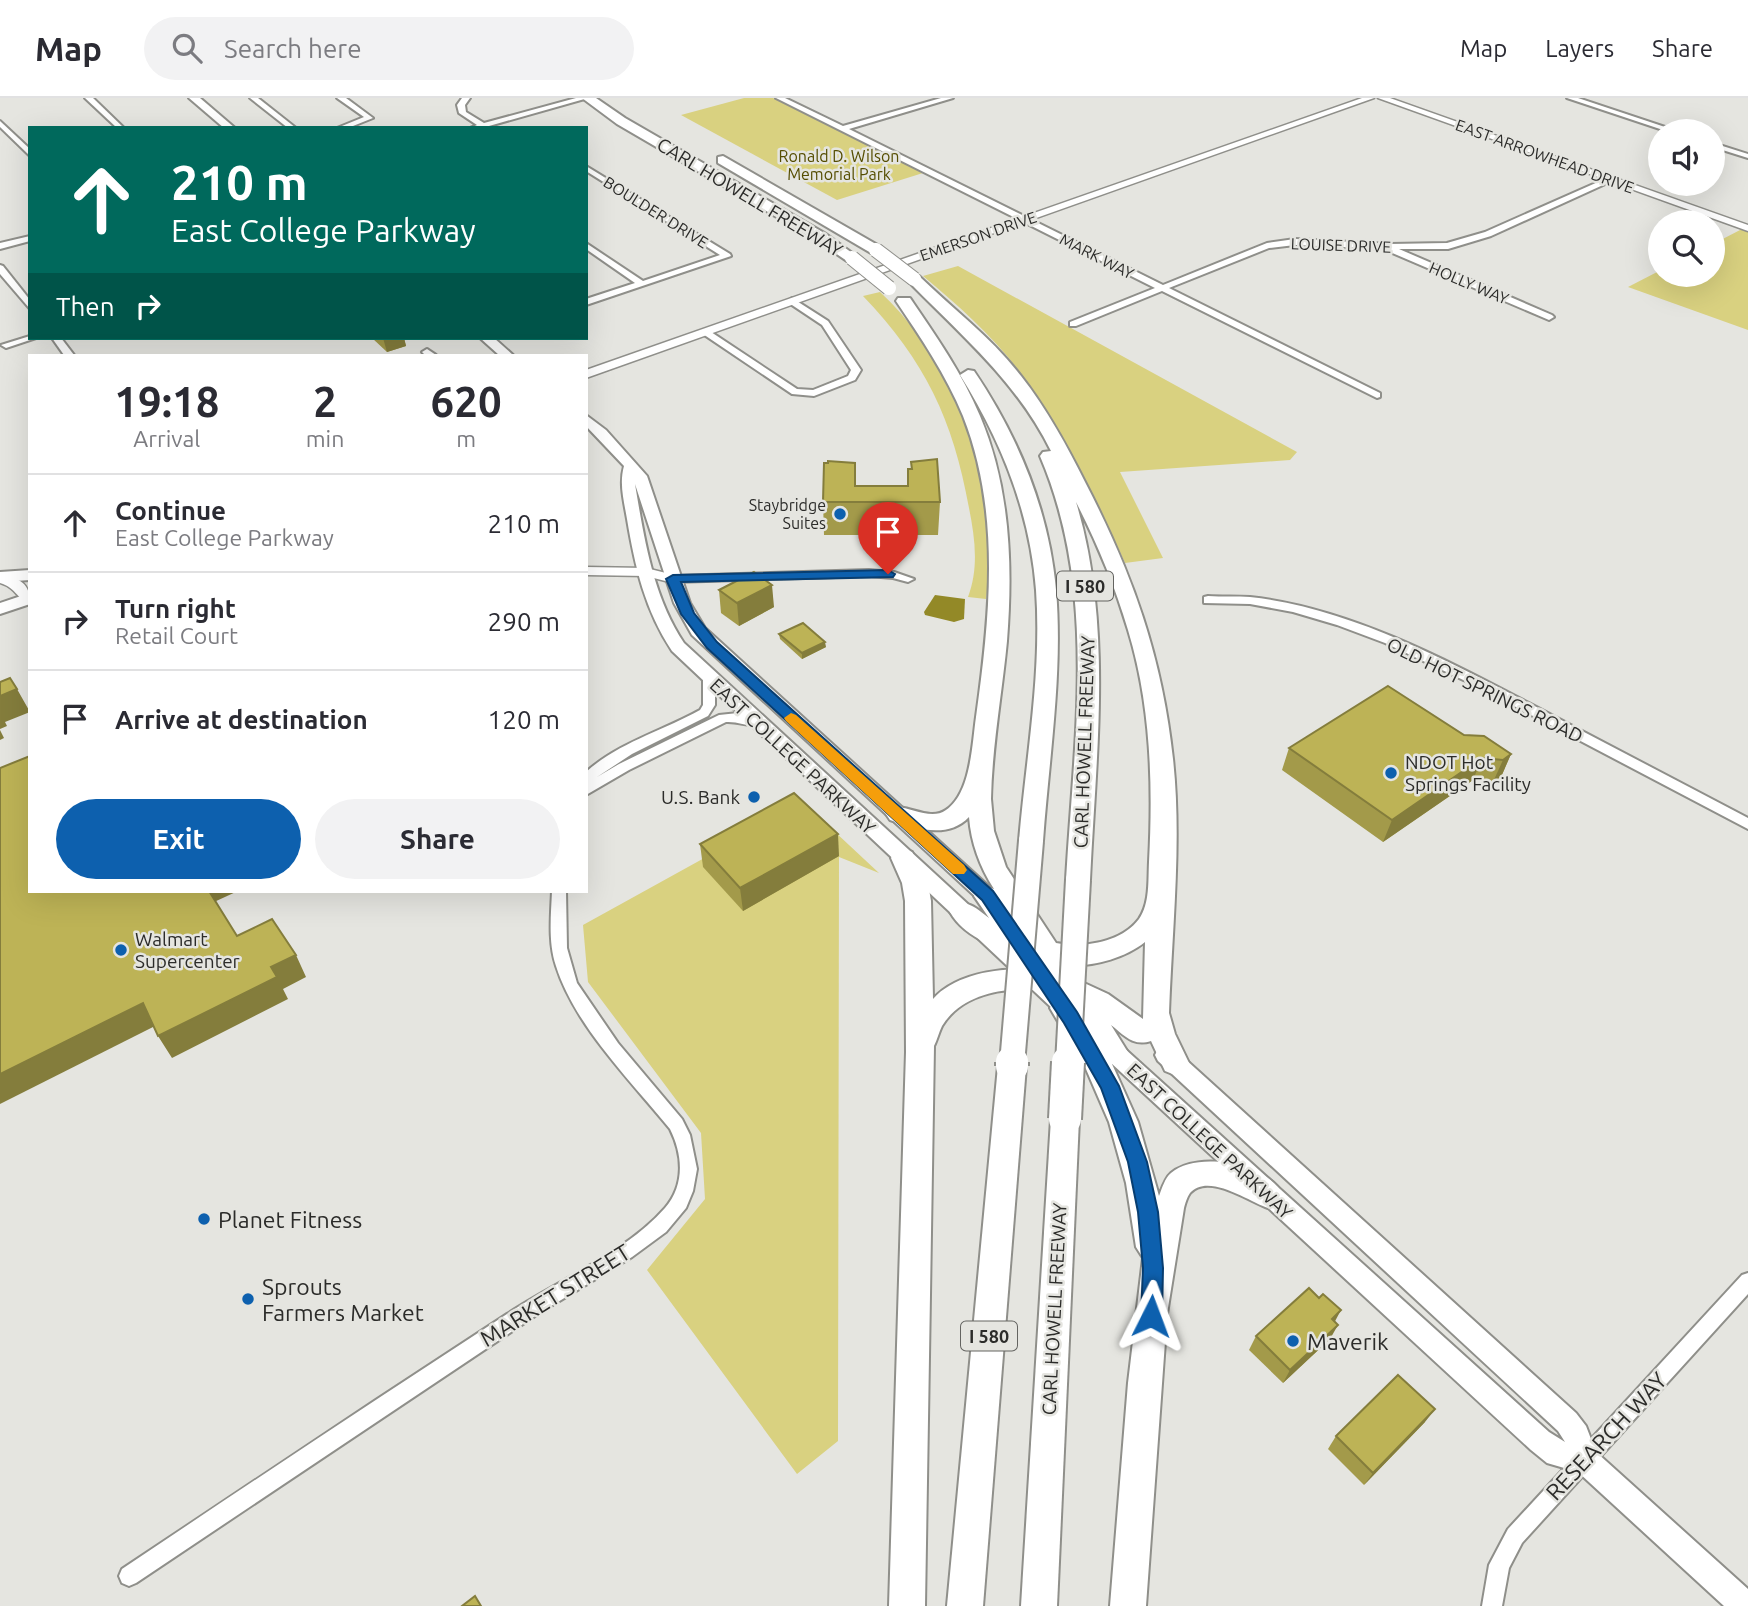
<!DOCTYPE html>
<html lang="en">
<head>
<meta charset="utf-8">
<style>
	body { margin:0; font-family:Ubuntu,sans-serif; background:#f2f2f3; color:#2b2b33; height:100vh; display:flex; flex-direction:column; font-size:26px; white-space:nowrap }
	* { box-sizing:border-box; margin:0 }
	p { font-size:23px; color:#7c7c81 }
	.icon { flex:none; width:38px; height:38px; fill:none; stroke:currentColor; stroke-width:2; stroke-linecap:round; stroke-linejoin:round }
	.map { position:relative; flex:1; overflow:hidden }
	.drawer { position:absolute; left:28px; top:256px; width:560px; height:539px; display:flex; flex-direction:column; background:#fff; border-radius:0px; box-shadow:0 7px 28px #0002 }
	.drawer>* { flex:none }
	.guide { position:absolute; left:28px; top:28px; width:560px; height:214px; border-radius:0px; box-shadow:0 7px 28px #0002; background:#00695c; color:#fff; overflow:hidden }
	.fabs { position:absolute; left:1648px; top:21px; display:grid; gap:14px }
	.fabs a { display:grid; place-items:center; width:77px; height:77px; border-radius:50%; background:#fff; box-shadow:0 7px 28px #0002; font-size:35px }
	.pin { position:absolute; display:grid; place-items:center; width:60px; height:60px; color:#fff; margin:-72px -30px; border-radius:50% 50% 50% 0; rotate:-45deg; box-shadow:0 0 7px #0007 }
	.pin .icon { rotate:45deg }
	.me { position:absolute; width:77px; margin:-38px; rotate:3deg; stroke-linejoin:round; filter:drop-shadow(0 0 5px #0008) }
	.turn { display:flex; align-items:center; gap:24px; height:147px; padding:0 28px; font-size:32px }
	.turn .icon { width:91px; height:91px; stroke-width:2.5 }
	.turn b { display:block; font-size:49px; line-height:60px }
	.then { display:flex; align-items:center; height:66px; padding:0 28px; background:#0003; gap:14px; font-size:26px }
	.eta { display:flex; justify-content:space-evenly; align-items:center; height:119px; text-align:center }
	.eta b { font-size:42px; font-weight:700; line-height:49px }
	.action { display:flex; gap:14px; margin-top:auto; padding:14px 28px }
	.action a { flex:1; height:80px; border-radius:42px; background:#0d60ae; color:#fff; font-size:28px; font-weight:700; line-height:80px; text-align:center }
	.action a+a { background:#f2f2f3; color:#2b2b33 }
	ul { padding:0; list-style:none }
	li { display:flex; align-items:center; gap:21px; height:98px; padding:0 28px; border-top:2px solid #e1e1e2 }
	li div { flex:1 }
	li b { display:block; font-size:26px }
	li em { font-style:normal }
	header { display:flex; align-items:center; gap:42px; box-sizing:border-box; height:98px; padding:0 35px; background:#fff; border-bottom:2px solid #e1e1e2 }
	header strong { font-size:33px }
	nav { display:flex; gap:38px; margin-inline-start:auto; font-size:24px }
	.search { width:490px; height:63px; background:#f2f2f3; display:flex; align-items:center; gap:18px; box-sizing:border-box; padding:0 24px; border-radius:38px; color:#7c7c81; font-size:26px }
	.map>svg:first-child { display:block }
	.green { fill:#d9d180 }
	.water { fill:#938927 }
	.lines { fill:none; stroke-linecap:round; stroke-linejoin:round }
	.minor-casing { stroke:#8f8f8a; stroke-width:4 }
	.tertiary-casing { stroke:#8f8f8a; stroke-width:3 }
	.secondary-casing { stroke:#8f8f8a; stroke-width:4 }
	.motorway-casing { stroke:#8f8f8a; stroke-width:4 }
	.minor { fill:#fff; fill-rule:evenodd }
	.tertiary { fill:#fff; fill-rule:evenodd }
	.secondary { fill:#fff; fill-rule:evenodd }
	.motorway { fill:#fff; fill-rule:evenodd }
	.motorway-bridge-far2-casing { stroke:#8f8f8a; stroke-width:16; stroke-linecap:butt }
	.motorway-bridge-far1-casing { stroke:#8f8f8a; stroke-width:28; stroke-linecap:butt }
	.motorway-bridge-casing { stroke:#8f8f8a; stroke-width:36; stroke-linecap:butt }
	.motorway-bridge-far2 { stroke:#fff; stroke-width:14 }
	.motorway-bridge-far1 { stroke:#fff; stroke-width:24 }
	.motorway-bridge { stroke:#fff; stroke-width:32 }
	.wall { fill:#a39a4a }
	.shaded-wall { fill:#847d3c }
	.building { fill:#bdb356; stroke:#847d3c; stroke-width:2 }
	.route { fill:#0d60ae; stroke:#083e71; stroke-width:2 }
	.slow { fill:#f59e0b }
	.poi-dot { fill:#0d60ae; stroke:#e5e5e0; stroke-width:2.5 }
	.labels { text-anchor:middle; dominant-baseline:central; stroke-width:5; stroke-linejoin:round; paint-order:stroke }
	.far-park-label { font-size:16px; fill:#554d00; stroke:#e5e5e0 }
	.far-street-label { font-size:16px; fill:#2c2c2a; stroke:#e5e5e0 }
	.far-poi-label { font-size:16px; fill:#2c2c2a; stroke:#e5e5e0; text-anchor:end }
	.shield { fill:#e5e5e0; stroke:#646461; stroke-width:2 }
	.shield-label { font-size:18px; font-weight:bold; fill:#2c2c2a }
	.street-label { font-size:19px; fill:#2c2c2a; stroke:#e5e5e0 }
	.poi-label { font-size:19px; fill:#2c2c2a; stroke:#e5e5e0; text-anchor:start }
	.near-poi-label { font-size:23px; fill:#2c2c2a; stroke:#e5e5e0; text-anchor:start }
	.near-street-label { font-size:23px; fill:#2c2c2a; stroke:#e5e5e0 }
</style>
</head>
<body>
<header>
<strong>Map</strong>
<div class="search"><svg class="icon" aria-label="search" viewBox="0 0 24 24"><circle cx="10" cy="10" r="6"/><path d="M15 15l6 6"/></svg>Search here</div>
<nav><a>Map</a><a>Layers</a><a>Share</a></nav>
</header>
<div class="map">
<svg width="1748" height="1508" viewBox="0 0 1748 1508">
	<rect width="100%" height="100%" fill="#e5e5e0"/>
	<g class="green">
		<polygon points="744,0 773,0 923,75 837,102 681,17"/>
		<polygon points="1742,131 1748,133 1748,232 1628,189 1661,172 1661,177 1713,177 1713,146"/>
		<path d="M958,168L1297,354L1290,362L1120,374L1163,460L1125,465C1095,400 1065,335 1022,277C994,239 959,208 923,178Z"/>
		<path d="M880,194C957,265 1006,397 986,501L968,499C979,470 975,440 969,410C953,321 925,263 863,198Z"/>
		<polygon points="804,705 879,775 839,759 838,1343 797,1376 647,1172 705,1101 701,1035 588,884 583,827"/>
	</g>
	<polygon class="water" points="935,497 965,501 964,521 954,524 925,517 924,514"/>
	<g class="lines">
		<g class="minor-casing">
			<g id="minor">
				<polygon points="85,0 93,0 124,30 117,30"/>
				<polygon points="250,0 258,0 296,30 288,30"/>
				<polygon points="337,0 346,0 373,20 348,30 337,30 364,19"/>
				<polygon points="462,0 470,0 465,7 466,14 484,25 576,0 588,0 482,30 470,30 477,27 459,15 457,7"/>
				<polygon points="776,0 785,0 843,28 941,0 953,0 849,31 1163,187 1267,145 1295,141 1390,146 1447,145 1485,134 1607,80 1614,82 1491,138 1448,151 1399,151 1552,217 1554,219 1549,222 1390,154 1389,151 1295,147 1269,150 1169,190 1380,295 1380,299 1377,300 1162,193 1076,228 1070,228 1070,224 1155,190"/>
				<polygon points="1567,0 1578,0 1677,33 1666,33"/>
				<polygon points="0,23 30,51 30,58 0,29"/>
				<polygon points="1713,45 1748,56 1748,60 1713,49"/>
				<polygon points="586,68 730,156 731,158 586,207 586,201 635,185 586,151 586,145 643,183 720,157 586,73"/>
				<polygon points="30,138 30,143 0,151 0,145"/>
				<polygon points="0,167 3,168 30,202 30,211 0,176"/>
				<polygon points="792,200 828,223 861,272 855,282 814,298 792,296 700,234 708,232 797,291 813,292 848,278 851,272 822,227 789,205 788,203"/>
				<polygon points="30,238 30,240 36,240 6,250 1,247"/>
				<polygon points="52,240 61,240 74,257 64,257"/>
				<polygon points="427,251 436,257 425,257 422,254"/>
				<polygon points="869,472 894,474 914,481 908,484 893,480 869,478 673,484 667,481 673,478"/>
				<path d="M1208,498C1222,499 1237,498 1250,499C1353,510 1456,567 1546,614C1613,649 1681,685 1748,720V731L1476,588L1385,545L1337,527L1293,514L1250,506L1204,505V499Z"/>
				<path d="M709,575L715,579V607L708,618L632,656L597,679L619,666L719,617L738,615L762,621L763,624L762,627C751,630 738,623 726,624L629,672L586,697V674C618,645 662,633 700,612L703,607V579Z"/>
				<path d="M552,793H566L567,850L577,885L618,945L682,1021L690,1037L697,1071L693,1093L686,1110L666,1134L632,1159L538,1216L136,1485L129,1488L122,1485L119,1478L122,1471C250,1385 378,1300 507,1216C555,1184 627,1154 665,1110C685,1087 683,1057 670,1031C631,983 575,928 556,868C548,844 551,818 552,793Z"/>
				<polygon points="1748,1175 1748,1196 1522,1445 1509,1470 1502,1508 1482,1508 1489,1467 1508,1431 1742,1177"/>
			</g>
		</g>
		<g class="tertiary-casing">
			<g id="tertiary">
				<polygon points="1362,0 1374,0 586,280 586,272"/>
				<polygon points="1378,0 1390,0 1748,127 1748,133"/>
				<polygon points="586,469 646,470 678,478 680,481 673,485 646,478 586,477"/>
				<path d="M0,476C20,481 30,484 30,506C18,503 17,490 0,485Z"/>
			</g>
		</g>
		<g class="secondary-casing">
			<g id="secondary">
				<polygon points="189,0 200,0 235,30 224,30"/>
				<polygon points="480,240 494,240 513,257 499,257"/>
				<path d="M586,317L606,332L647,378L690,505L705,530L1006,804L1009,809L1006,814L999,817L992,814L692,537L674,505L635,386C644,440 653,499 684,545L1084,913L1087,919L1084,925L1076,928L1068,925L672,553C645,512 635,469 627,421C624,403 619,386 624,368L586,328Z"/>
				<polygon points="30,472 30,482 0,484 0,474"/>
				<polygon points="30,495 30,506 0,516 0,505"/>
				<polygon points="1106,938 1114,941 1549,1334 1565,1344 1558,1333 1158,963 1155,957 1158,951 1166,948 1174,951 1576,1315 1586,1328 1596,1354 1748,1491 1748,1508 1724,1508 1578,1374 1547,1365 1531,1352 1098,953 1095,947 1098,941"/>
			</g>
		</g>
		<g class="motorway-casing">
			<g id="motorway">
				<polygon points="582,0 596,0 625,20 826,136 859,160 852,164 847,163 816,142 617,26"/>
				<polygon points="723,58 881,149 883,152 876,156 871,155 718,65 718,59"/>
				<path d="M914,176L919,178C953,211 992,240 1021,278C1047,311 1067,348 1086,386C1133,477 1162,559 1173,661C1182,743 1172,833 1169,915L1175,936L1189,965L1185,973L1175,977L1165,973L1151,943C1133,949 1124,937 1111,927L1129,956L1125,964L1112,966L1138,1024L1159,1098C1162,1090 1165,1080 1171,1075C1198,1052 1269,1066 1283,1097L1279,1107L1268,1110C1250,1104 1208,1074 1190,1095C1187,1099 1185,1106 1184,1110L1167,1216L1146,1508H1110L1128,1285L1143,1160L1136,1149L1126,1085L1109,1024L1086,971L1050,910L1054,902L1063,899C1026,884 965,890 942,928C939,934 937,942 934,948L925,1508H889L906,954L905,803L902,785L891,760L894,754L903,751L912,754L928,785L931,803L933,901C958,873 1012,867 1047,874L1039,861C1009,854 967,844 950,814L954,807C969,802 977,811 989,820L974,798L978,791L987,789L994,791C980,769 971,745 969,719C947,742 915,730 890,722L886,716L890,710C907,705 929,724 946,712C971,695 972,647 976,619C990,519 1001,414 963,318C946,277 921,240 896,203L898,200H910C936,238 962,275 980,318C1010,389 1013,467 1007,543C1002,596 992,648 991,701L994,733L1006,769L1056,845C1083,850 1121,845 1139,821C1150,805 1148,783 1149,764C1153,687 1151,607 1128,532C1115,488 1097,445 1076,404C1113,527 1096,655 1090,782L1087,789L1078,791L1069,789L1066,782C1074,640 1098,493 1040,358L1043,354L1051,353C1017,284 962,238 909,184L906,181ZM1145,844L1143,921L1108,896L1082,884L1072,868C1097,867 1125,860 1145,844Z"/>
				<path d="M968,272L974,273C1018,338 1049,413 1056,492C1063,575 1049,660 1043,743L1040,749L1031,752L1022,749L1019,743C1026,660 1042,575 1036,492C1030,414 1001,342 960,277Z"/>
				<polygon points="1012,956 1022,960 1026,968 983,1508 947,1508 998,968 1002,960"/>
				<polygon points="1065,1009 1075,1012 1079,1021 1057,1508 1021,1508 1051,1021 1055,1012"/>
			</g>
		</g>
		<use href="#minor" class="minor"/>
		<use href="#tertiary" class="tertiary"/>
		<use href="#secondary" class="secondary"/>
		<use href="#motorway" class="motorway"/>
		<g class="motorway-bridge-far2-casing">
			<g id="motorway-bridge-far2">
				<polyline points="876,152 914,181"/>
				<polyline points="852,160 889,190"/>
			</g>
		</g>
		<g class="motorway-bridge-far1-casing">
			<g id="motorway-bridge-far1">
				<polyline points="1012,966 1031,743"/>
				<polyline points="1068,966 1078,782"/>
			</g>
		</g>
		<g class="motorway-bridge-casing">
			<g id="motorway-bridge">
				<polyline points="1012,968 1012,964"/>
				<polyline points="1065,1021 1068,964"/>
			</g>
		</g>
		<use href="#motorway-bridge-far2" class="motorway-bridge-far2"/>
		<use href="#motorway-bridge-far1" class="motorway-bridge-far1"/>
		<use href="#motorway-bridge" class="motorway-bridge"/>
	</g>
	<g class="wall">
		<polygon points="372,240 404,240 406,248 387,254"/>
		<polygon points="908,371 940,404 938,437 824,437 823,404 907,388"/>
		<polygon points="719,492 774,509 739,528 721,515"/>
		<polygon points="779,536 826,549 802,561 780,541"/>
		<polygon points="1464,637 1511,656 1501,679 1493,684 1473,682 1383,744 1282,672 1289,650"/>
		<polygon points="700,746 839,758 743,813 703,769"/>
		<polygon points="1335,1223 1330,1241 1283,1285 1249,1252 1256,1238"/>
		<polygon points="1425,1324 1364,1387 1328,1351 1336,1338"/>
	</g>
	<g class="shaded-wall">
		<polygon points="383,240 404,240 406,248 387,254"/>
		<polygon points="772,487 774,509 739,528 737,505"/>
		<polygon points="825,544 826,549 802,561 802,555"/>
		<polygon points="17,591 30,614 5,624 7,628 0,631 0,598"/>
		<polygon points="0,632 4,640 0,642"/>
		<polygon points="1511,656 1501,679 1493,684 1503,662"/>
		<polygon points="1482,660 1473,682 1383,744 1392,722"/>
		<polygon points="838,736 839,758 743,813 740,790"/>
		<polygon points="208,793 238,793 214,804"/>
		<polygon points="296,857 306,879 283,891 288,901 172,960 158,938 271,869"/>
		<polygon points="143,905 157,927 0,1006 0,976"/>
		<polygon points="1341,1212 1333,1227 1332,1221"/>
		<polygon points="1338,1227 1330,1241 1283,1285 1290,1272"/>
		<polygon points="1435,1311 1425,1324 1364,1387 1373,1375"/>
	</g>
	<g class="building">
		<polygon points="937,361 940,404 823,404 824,365 828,365 828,363 855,365 855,388 908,388 908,371 912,371 911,364"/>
		<polygon points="754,474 772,487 737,505 719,492"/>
		<polygon points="803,525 825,544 802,555 779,536"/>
		<polygon points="10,580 17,591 0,598 0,584"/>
		<polygon points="1388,588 1464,637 1484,638 1511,656 1503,662 1482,660 1392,722 1289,650"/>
		<polygon points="30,658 30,793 209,793 237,838 272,821 296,857 271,869 277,879 158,938 143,905 0,976 0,670"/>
		<polygon points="794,695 838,736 740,790 700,746"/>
		<polygon points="1309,1190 1319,1200 1323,1196 1341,1212 1332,1221 1338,1227 1290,1272 1256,1238"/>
		<polygon points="1398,1277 1435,1311 1373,1375 1336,1338"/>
		<polygon points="475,1498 481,1508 462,1508"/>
	</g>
	<polygon class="route" points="888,472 895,476 893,479 681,484 694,515 717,544 993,793 1077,914 1119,988 1147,1064 1158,1114 1163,1170 1162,1218 1159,1225 1151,1228 1144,1225 1141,1218 1143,1170 1138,1114 1128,1064 1101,990 1064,925 982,802 707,550 681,516 666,481 673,477"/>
	<polygon class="slow" points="791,615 796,617 964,767 967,772 964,776 953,776 786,623 784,620"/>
	<g class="poi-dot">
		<circle cx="840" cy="416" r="7"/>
		<circle cx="1391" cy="675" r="7"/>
		<circle cx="754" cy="699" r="7"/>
		<circle cx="121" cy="852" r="7"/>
		<circle cx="204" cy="1121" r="7"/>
		<circle cx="248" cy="1201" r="7"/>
		<circle cx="1293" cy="1243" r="7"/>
	</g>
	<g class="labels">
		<g class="far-park-label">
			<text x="839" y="58">Ronald D. Wilson<tspan x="839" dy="18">Memorial Park</tspan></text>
		</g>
		<g class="far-street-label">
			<text transform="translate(1545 58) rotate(20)">EAST ARROWHEAD DRIVE</text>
			<text transform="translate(656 114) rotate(32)">BOULDER DRIVE</text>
			<text transform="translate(978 138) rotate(-19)">EMERSON DRIVE</text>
			<text transform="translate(1341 147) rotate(2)">LOUISE DRIVE</text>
			<text transform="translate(1097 158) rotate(27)">MARK WAY</text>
			<text transform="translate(1469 185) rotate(23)">HOLLY WAY</text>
		</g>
		<g class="far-poi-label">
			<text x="826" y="407">Staybridge<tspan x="826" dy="18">Suites</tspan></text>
		</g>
		<g class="shield">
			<rect x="1057" y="473.5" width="56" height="29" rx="5"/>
			<rect x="961" y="1223.5" width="56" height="29" rx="5"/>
		</g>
		<g class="shield-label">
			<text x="1085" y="488">I 580</text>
			<text x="989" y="1238">I 580</text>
		</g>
		<g class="street-label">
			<text transform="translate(750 99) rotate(31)">CARL HOWELL FREEWAY</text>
			<text transform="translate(1485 592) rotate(26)">OLD HOT SPRINGS ROAD</text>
			<text transform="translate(1084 644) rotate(-88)">CARL HOWELL FREEWAY</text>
			<text transform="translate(793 658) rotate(43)">EAST COLLEGE PARKWAY</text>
			<text transform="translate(1210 1043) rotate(43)">EAST COLLEGE PARKWAY</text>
			<text transform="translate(1054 1211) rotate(-87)">CARL HOWELL FREEWAY</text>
		</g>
		<g class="poi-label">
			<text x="1405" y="664">NDOT Hot<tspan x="1405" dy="22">Springs Facility</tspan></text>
			<text x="740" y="699" text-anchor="end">U.S. Bank</text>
			<text x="135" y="841">Walmart<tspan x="135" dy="22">Supercenter</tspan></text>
		</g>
		<g class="near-poi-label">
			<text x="218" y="1121">Planet Fitness</text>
			<text x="262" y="1188">Sprouts<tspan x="262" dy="26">Farmers Market</tspan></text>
			<text x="1307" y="1243">Maverik</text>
		</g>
		<g class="near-street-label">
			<text transform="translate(555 1197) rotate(-32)">MARKET STREET</text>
			<text transform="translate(1606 1338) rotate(-47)">RESEARCH WAY</text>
		</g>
	</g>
</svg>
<div class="fabs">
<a><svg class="icon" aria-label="sound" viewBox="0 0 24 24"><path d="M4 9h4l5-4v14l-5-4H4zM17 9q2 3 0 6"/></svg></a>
<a><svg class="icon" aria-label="search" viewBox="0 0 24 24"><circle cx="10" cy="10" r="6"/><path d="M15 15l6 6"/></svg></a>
</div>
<div class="pin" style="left:888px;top:476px;background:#d93025"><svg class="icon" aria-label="arrive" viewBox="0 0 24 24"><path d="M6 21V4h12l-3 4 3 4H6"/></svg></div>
<svg class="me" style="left:1151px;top:1218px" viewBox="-20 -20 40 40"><path d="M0-17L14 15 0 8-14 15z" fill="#0d60ae" stroke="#fff" stroke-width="4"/></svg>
<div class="guide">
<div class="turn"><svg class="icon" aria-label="ahead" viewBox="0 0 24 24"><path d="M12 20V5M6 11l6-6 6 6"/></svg><div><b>210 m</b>East College Parkway</div></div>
<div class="then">Then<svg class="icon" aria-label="right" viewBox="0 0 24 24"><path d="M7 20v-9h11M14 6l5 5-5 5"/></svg></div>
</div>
<section class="drawer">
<div class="eta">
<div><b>19:18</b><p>Arrival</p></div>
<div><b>2</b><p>min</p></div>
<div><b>620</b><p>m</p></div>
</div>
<ul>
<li><svg class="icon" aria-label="ahead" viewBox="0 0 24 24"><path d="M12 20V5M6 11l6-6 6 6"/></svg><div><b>Continue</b><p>East College Parkway</p></div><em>210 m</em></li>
<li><svg class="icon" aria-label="right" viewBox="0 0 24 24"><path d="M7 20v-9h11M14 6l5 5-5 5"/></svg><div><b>Turn right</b><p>Retail Court</p></div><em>290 m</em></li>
<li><svg class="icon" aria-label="arrive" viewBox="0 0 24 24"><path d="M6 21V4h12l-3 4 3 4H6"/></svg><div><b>Arrive at destination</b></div><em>120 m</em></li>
</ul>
<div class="action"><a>Exit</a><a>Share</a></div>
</section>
</div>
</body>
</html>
